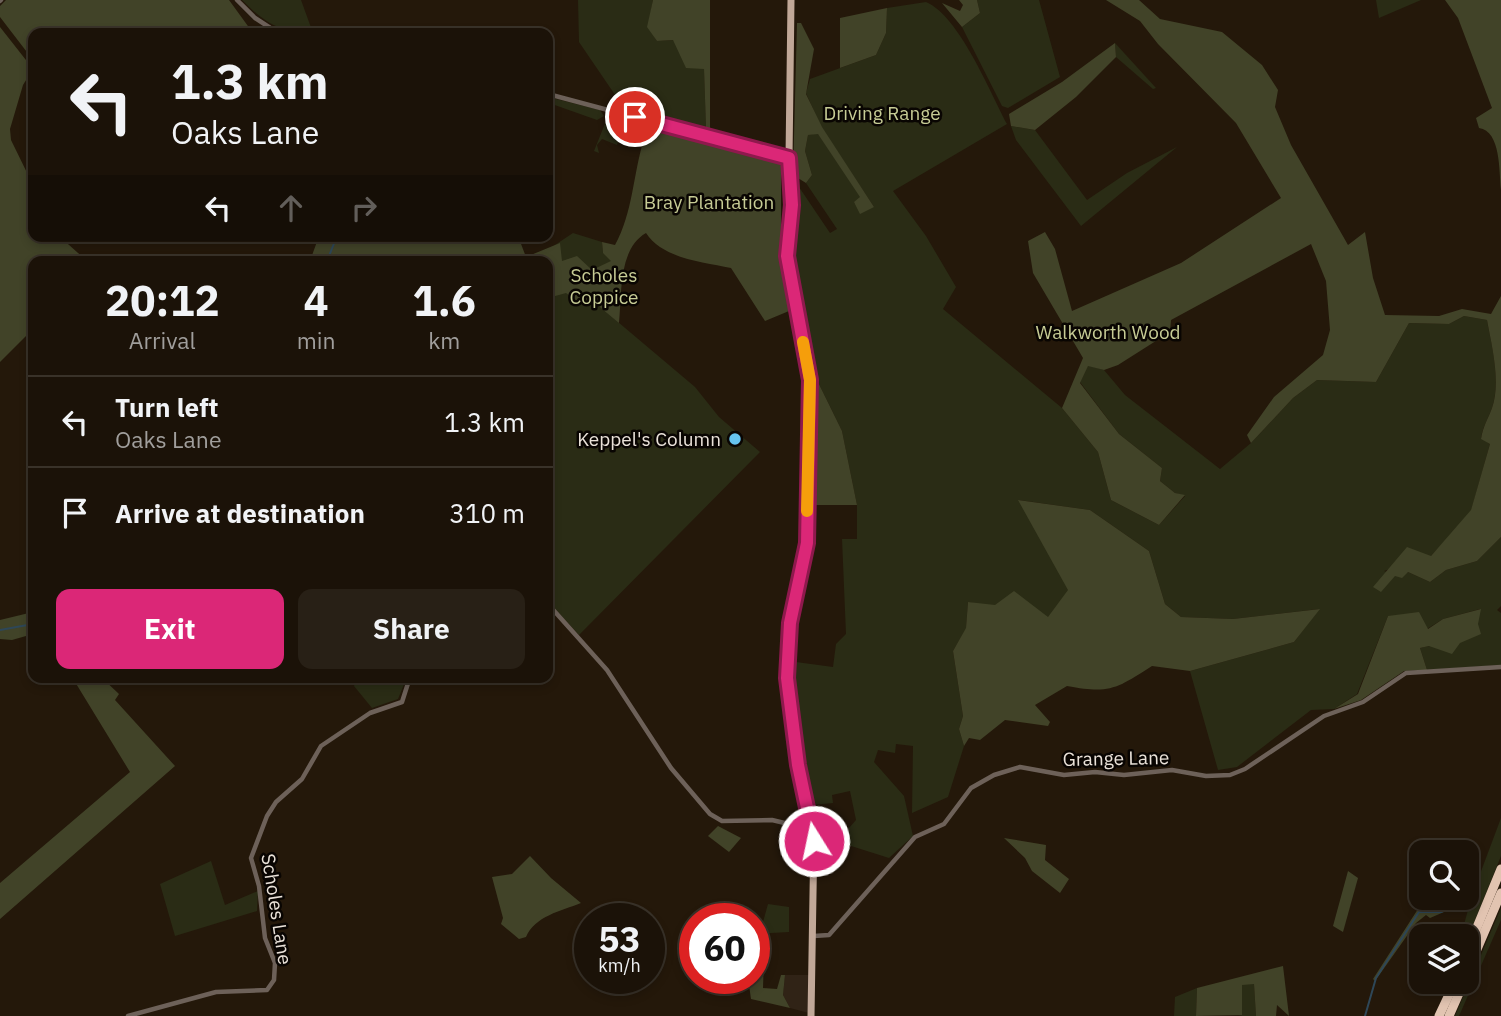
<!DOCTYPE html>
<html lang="en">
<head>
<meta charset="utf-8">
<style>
	body { margin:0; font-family:"IBM Plex Sans",sans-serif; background:#282016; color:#f1f3f6; height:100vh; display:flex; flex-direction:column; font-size:26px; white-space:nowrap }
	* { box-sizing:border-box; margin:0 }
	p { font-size:23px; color:#a09e9c }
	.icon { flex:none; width:38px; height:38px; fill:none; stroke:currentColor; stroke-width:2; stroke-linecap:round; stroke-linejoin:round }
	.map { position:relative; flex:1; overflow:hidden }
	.panel { position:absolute; left:28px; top:256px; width:525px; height:427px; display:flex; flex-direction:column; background:#1b1208; border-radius:14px; box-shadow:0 4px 10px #0003,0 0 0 2px #393229 }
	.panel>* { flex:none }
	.guide { position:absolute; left:28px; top:28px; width:525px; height:214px; border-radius:14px; box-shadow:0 4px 10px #0003,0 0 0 2px #393229; background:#1b1208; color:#f1f3f6; overflow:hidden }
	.tools { position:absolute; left:1409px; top:840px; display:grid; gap:14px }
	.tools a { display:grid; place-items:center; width:70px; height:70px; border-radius:14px; background:#1b1208; box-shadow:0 4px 10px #0003,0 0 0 2px #393229; font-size:35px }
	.speed { position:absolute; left:574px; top:903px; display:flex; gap:14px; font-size:35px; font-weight:700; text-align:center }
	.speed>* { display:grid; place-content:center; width:91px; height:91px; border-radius:50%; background:#1b1208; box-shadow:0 4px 10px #0003,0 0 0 2px #393229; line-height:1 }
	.speed small { font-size:18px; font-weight:400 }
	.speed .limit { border:10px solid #d22; background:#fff; color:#111 }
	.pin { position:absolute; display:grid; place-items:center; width:60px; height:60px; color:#fff; margin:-30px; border:4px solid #fff; border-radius:50%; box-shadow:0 2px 7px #0007 }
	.me { position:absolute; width:77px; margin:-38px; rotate:350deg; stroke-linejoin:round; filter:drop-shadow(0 0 5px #0008) }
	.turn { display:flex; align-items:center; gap:24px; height:147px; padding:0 28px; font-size:32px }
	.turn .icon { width:91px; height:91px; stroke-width:2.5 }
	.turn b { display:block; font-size:49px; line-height:60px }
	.lanes { display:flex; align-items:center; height:66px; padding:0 28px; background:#0003; justify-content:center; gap:35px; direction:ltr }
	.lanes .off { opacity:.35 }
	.eta { display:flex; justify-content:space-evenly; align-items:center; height:119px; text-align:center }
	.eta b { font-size:42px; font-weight:700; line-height:49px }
	.primary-button { display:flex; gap:14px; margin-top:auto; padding:14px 28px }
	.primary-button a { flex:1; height:80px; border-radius:14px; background:#db2777; color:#fff; font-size:28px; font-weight:700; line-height:80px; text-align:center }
	.primary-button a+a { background:#282016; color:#f1f3f6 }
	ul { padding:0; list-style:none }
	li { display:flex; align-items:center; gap:21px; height:91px; padding:0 28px; border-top:2px solid #393229 }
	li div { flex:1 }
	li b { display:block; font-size:26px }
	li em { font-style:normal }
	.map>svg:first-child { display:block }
	.commercial { fill:#302316 }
	.green { fill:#2a2c15 }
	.forest { fill:#414328 }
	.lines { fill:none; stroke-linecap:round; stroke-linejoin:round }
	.stream { stroke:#2e4758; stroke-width:2 }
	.tertiary { stroke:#6d6159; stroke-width:4.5 }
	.primary { stroke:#c1a898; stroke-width:7 }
	.motorway { stroke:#e2c4b1; stroke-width:9 }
	.route-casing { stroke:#8e194d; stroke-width:18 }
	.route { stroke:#db2777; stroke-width:12 }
	.slow { stroke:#f59e0b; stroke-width:12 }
	.poi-dot { fill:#66c4ef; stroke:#090502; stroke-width:2.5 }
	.labels { text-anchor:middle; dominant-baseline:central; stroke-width:5; stroke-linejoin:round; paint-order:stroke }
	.park-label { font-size:19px; fill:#c7cc95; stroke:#090502 }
	.poi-label { font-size:19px; fill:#eae2d9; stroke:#090502; text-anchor:end }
	.street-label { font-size:19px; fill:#eae2d9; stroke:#090502 }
</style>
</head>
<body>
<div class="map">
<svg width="1501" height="1016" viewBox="0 0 1501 1016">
	<rect width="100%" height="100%" fill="#24180a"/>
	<polygon class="commercial" points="785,975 811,975 809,1013 790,1008 783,995"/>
	<g class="green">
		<path d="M242,0H301L313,33C280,33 265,23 242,0Z"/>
		<polygon points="578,0 653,0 648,27 657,41 673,40 704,68 706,128 624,108 579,42"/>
		<polygon points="977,0 1039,0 1060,77 1008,108 1002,106 962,27 980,13"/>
		<polygon points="1376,0 1421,0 1379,18"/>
		<path d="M926,2C959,16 989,90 1007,124L893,191L926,236L956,287L943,309L1062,408L1098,452L1111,500L1159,525L1185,496L1175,493L1160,481L1162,468L1119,434L1080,382L1088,365L1104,370L1125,395L1220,469L1251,443L1293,398L1317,380L1376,382L1409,323L1449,324L1464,316L1487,320C1492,347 1501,381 1492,408C1488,419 1483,426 1481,438L1490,444L1471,511L1447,539L1431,556L1384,571L1395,575L1408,572L1430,582L1446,570L1477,561L1501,537V606L1497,610L1501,613V665L1427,670L1420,648C1448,641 1476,648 1480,609L1443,619L1427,629L1388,616L1357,694L1334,709L1311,710L1237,767L1218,770L1190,671L1294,642L1319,609L1233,619L1181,617L1165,604L1149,551L1090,510L1019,500L1069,590L1048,618L968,602L966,629L953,651L963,716L959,729L964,746L948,797L912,813L913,746L896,744L895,753L878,750L874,762L904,796L913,836L889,858L848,845L849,828L856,820L850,791L832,795L833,803L812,805L792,694L791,665L796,662L833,667L836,644L846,634L842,539H857V505L842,431L815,376L791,253L799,187L830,233L837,229L806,183L812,175L805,151L808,135L818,133L861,197L854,203L874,207L821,127L806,93L810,79L876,55L886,33L887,8Z"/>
		<polygon points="1115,43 1156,88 1153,89 1116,57"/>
		<polygon points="548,97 600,110 604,116 597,120 549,103"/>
		<polygon points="612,114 633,122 630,127 624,125 617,145 602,139 597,145 599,153 594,151 608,116"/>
		<polygon points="1011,126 1035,130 1087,200 1127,173 1177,147 1081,226 1016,140"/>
		<polygon points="573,233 602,242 603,253 613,253 618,322 695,387 719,417 760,452 579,635 548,601 548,261 531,261"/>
		<polygon points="358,677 407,677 398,699 372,708 354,686"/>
		<polygon points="1501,818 1501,856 1467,940 1466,936 1461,936 1469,906 1474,905 1474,890"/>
		<polygon points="211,861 225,905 258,891 257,911 175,936 160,884"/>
		<polygon points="768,904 789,907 789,932 755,934 763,922"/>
		<polygon points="1501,908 1501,920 1459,1016 1455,1016"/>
		<polygon points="1242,984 1254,984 1256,1016 1238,1016 1242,1015"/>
		<polygon points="1197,988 1196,1016 1174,1016 1175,997"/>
	</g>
	<g class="forest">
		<polygon points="6,0 229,0 253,33 33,33 33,60 0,17 0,6"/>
		<polygon points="653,0 710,0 710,129 706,128 704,69 686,68 673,40 657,41 647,27"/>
		<polygon points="959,0 977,0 980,13 962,27 942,3 960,11 963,5"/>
		<path d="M1106,0H1139L1160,19L1222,32L1262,65L1278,90L1275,107L1291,145L1348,245L1365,232L1373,278L1385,315L1439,316L1462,309L1491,314L1501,296V537L1477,561L1446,570L1430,582L1408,572L1402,578L1395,576L1381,592L1373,587L1407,547L1431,556L1471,510L1490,444L1481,439C1483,426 1488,419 1492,408C1501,382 1492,347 1487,320L1464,316L1449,324L1409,323L1376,382L1317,380L1293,398L1251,443L1247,435L1274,397L1323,355L1330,330L1326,281L1311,244L1171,320L1170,332L1118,365L1104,370L1088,366L1080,383L1119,434L1162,468L1160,481L1175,493L1185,495L1159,525L1111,500L1098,452L1062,408L1083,358L1033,273L1028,241L1045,232L1055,249L1072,311L1181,263L1281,198L1236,123L1158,44L1140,21Z"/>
		<path d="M1445,0H1501V190C1499,171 1501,131 1479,128L1476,118L1492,108L1458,18Z"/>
		<polygon points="887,8 886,33 876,55 840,68 840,18"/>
		<polygon points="797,23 801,23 814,49 806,94 822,127 874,207 860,214 854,202 860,197 818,134 808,135 805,151 812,175 806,183 793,175"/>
		<polygon points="0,27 33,69 23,85 10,129 11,140 33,185 33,236 59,236 87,261 33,261 33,329 0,362"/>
		<polygon points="1115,43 1116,57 1076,97 1035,130 1011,126 1009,114 1062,82"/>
		<path d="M631,120L781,161V256L789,311L765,321L731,268C703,262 663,259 646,233C618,249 622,294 619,323L595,303L577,301L566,293L548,298V261H310L319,236H405L407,240L418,236H518L526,257L560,243L562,261L577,256L592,270L611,261L603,253L602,242L615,245C633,213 633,174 644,139Z"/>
		<polygon points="815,376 842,431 857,505 812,505"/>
		<path d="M1018,500L1090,510L1149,551L1165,604L1181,617L1233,619L1320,609L1294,642L1190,671L1152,666C1116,689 1110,694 1067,686L1035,705L1050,722L1048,726L1005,720L980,740L969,738L964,746L959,729L963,716L953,651L966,628L968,602L995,605L1014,591L1048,617L1068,590Z"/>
		<polygon points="1481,609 1478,624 1481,634 1460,643 1452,654 1429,646 1420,648 1427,670 1404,671 1361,700 1334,709 1358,694 1388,616 1419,612 1428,629 1443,619"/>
		<polygon points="33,612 33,634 12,640 0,639 0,620"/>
		<polygon points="72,677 101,677 119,694 115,700 175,766 0,919 0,883 130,772"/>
		<polygon points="718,826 741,838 729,852 708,836"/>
		<polygon points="1004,838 1046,845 1045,860 1069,879 1060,893 1032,871 1025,858"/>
		<path d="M530,856L551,878L581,903C561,911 535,916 526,937L519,939L501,924L503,918L492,877L512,874Z"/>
		<polygon points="1348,871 1358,878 1343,932 1333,926"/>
		<path d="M1474,890L1477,897L1474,905L1465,903L1430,918L1426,915L1416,923L1375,981L1373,979L1418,909C1428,906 1437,908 1446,906C1457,904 1466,895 1474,890Z"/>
		<polygon points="754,955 764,957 763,988 777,989 781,975 785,975 783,995 790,1008 751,999 748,978 754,978"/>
		<polygon points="1283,966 1289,1016 1277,1005 1276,1016 1256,1016 1254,984 1242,985 1242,1015 1196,1016 1197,988"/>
	</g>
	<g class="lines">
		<g class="stream">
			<polyline points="327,261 337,236"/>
			<polyline points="0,630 33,624"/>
			<polyline points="1365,1016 1376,978 1419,912 1441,912 1471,898"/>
		</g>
		<g class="tertiary">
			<polyline points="237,0 255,18 278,33"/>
			<polyline points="0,1 1,0"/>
			<polyline points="548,94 788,158"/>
			<polyline points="548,604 607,670 671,768 710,814 722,821 772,820 793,825 812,825"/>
			<polyline points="814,936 829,935 915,837 944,824 971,788 994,775 1020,767 1064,775 1095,772 1124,775 1172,770 1206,776 1230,775 1245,769 1324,716 1363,702 1406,673 1501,667"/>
			<polyline points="128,1016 216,992 267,990 274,980 275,963 265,938 259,886 251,858 267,816 276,802 302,779 321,746 370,713 402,702 410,677"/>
		</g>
		<polyline class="primary" points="791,0 789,158 792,206 787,256 810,380 807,543 790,623 787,678 798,765 814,833 811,1016"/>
		<g class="motorway">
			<polyline points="1466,954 1501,869"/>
			<polyline points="1466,975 1501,893"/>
			<polyline points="1439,1016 1455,982"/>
			<polyline points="1449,1016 1464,982"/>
		</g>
	</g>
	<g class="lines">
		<g class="route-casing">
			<polyline id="route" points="635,117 789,158 792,205 787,256 810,380 807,543 790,623 787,678 798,765 814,841"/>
		</g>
		<use href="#route" class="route"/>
		<polyline class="slow" points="803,342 810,380 807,511"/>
	</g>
	<circle class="poi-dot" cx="735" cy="439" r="7"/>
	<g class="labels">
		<g class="park-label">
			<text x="882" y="113">Driving Range</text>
			<text x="709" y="202">Bray Plantation</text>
			<text x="604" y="275">Scholes<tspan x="604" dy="22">Coppice</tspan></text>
			<text x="1108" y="332">Walkworth Wood</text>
		</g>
		<g class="poi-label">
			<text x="721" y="439">Keppel's Column</text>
		</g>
		<g class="street-label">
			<text transform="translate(1116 758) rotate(-1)">Grange Lane</text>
			<text transform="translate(277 909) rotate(81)">Scholes Lane</text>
		</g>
	</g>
</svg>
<div class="tools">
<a><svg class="icon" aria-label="search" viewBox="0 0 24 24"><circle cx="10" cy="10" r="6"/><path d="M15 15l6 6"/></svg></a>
<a><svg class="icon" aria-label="layers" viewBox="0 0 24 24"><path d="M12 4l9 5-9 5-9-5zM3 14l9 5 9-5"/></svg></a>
</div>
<div class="speed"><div>53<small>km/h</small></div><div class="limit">60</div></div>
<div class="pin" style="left:635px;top:117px;background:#d93025"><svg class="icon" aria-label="arrive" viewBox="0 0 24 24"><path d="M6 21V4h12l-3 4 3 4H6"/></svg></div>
<svg class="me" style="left:814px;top:841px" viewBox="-20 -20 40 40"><circle r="17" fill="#db2777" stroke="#fff" stroke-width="3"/><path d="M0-11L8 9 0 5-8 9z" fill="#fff"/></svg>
<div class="guide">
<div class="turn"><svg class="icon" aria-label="left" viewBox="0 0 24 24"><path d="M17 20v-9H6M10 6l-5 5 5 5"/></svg><div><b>1.3 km</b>Oaks Lane</div></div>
<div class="lanes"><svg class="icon" aria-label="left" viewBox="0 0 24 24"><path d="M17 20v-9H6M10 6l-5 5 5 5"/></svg><svg class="icon off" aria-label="ahead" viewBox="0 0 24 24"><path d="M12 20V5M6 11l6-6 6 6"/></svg><svg class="icon off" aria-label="right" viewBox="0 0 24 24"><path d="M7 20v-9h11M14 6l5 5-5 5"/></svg></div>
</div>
<section class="panel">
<div class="eta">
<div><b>20:12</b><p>Arrival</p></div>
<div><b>4</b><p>min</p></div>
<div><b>1.6</b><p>km</p></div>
</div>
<ul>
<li><svg class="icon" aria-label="left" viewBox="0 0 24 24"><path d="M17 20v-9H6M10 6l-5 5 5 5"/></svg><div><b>Turn left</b><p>Oaks Lane</p></div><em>1.3 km</em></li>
<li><svg class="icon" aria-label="arrive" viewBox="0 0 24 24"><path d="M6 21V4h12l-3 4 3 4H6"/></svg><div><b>Arrive at destination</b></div><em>310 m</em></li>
</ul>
<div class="primary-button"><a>Exit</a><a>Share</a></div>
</section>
</div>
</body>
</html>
